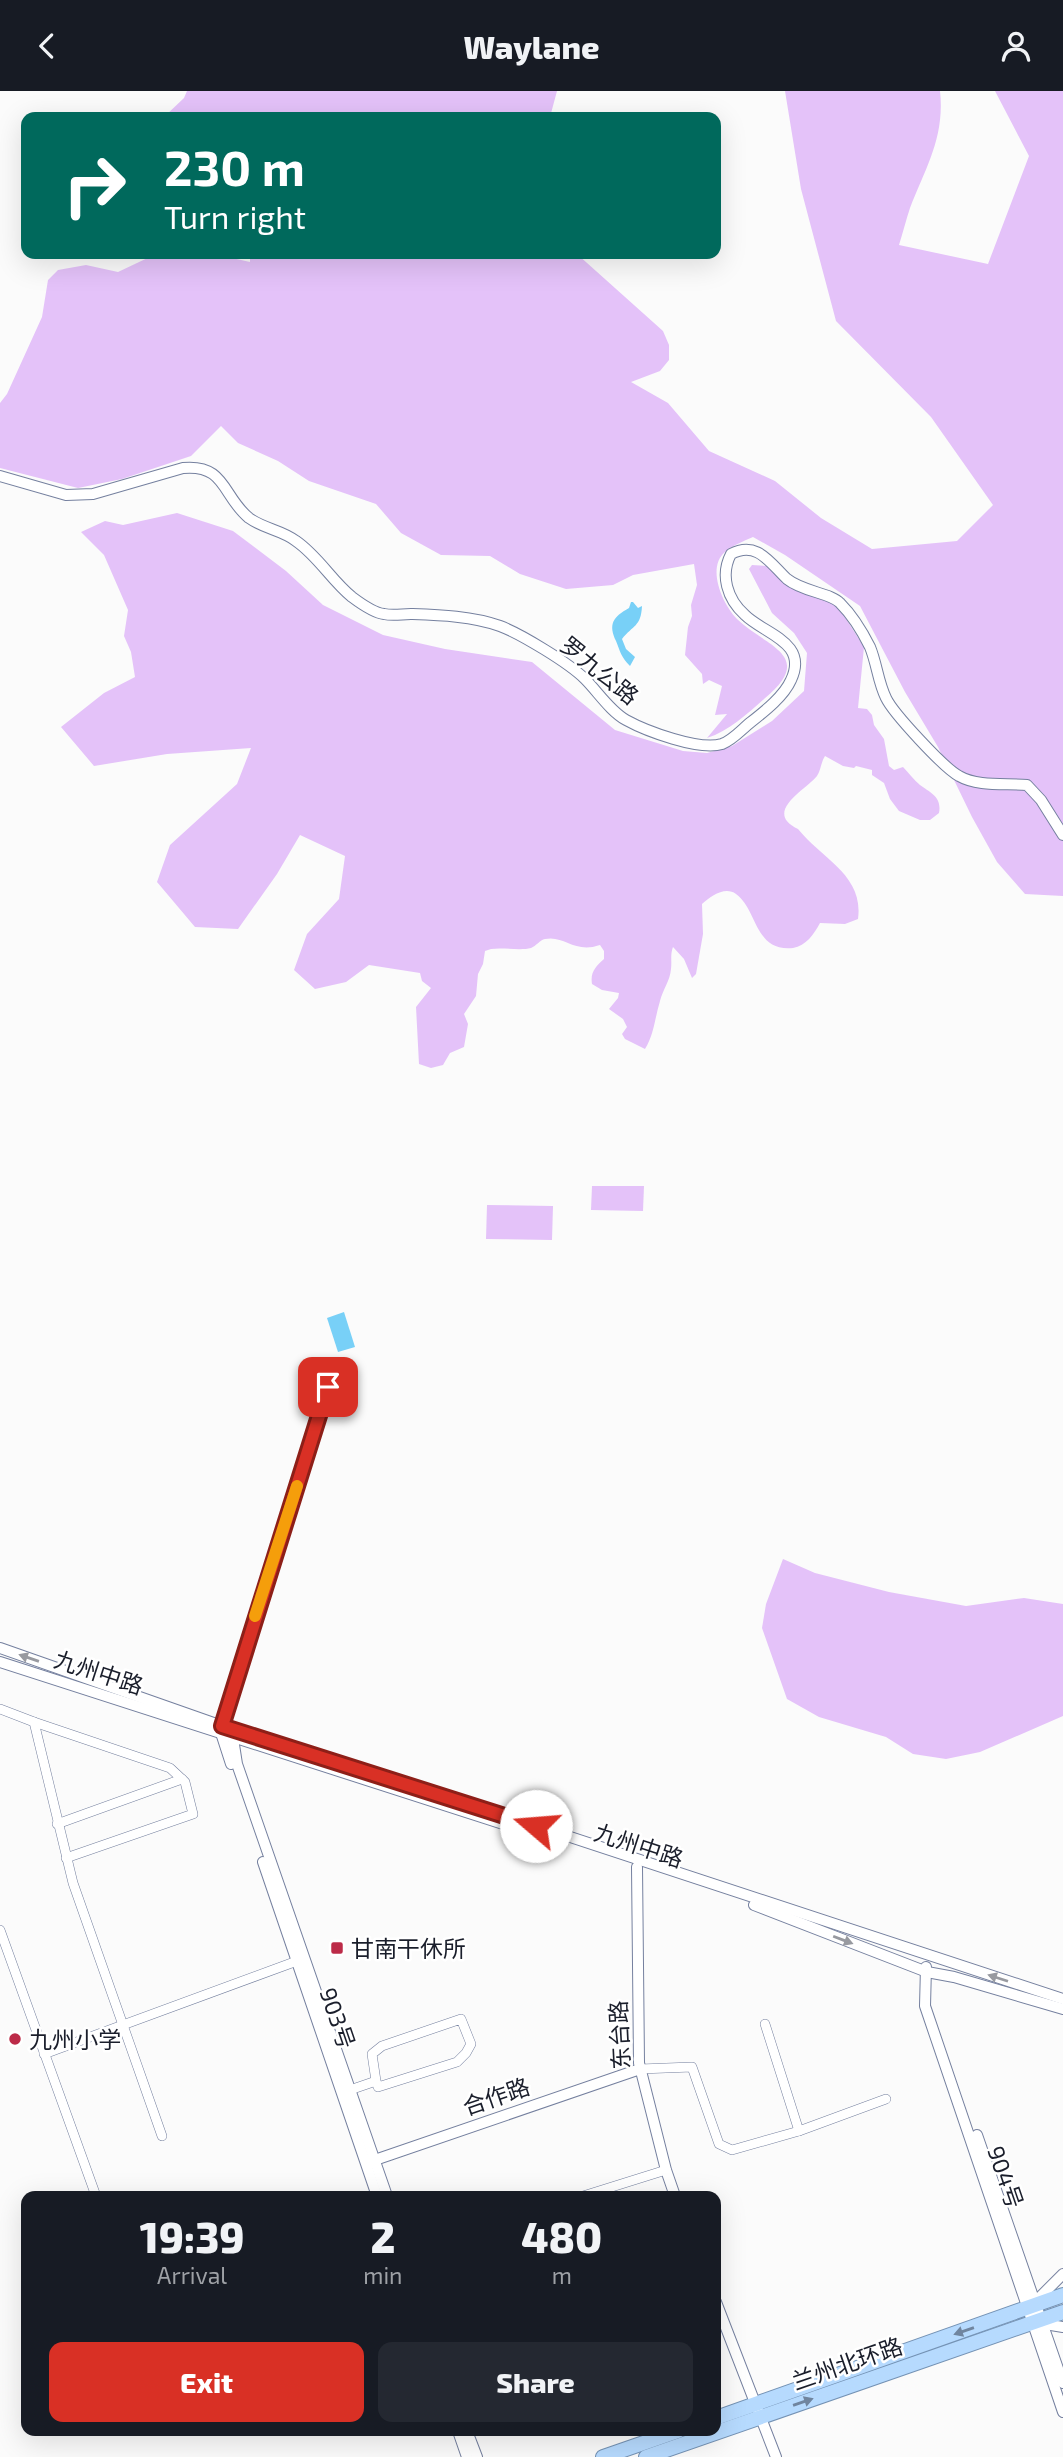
<!DOCTYPE html>
<html lang="en">
<head>
<meta charset="utf-8">
<style>
	body { margin:0; font-family:"Exo 2","Noto Sans SC",sans-serif; background:#242831; color:#f1f3f6; height:100vh; display:flex; flex-direction:column; font-size:26px; white-space:nowrap }
	* { box-sizing:border-box; margin:0 }
	p { font-size:23px; color:#9ea1a6 }
	.icon { flex:none; width:38px; height:38px; fill:none; stroke:currentColor; stroke-width:2; stroke-linecap:round; stroke-linejoin:round }
	.map { position:relative; flex:1; overflow:hidden }
	.drawer { position:absolute; left:21px; top:2100px; width:700px; height:245px; display:flex; flex-direction:column; background:#171b24; border-radius:14px; box-shadow:0 7px 28px #0002 }
	.drawer>* { flex:none }
	.banner { position:absolute; left:21px; top:21px; width:700px; height:147px; border-radius:14px; box-shadow:0 7px 28px #0002; background:#00695c; color:#fff; overflow:hidden }
	.pin { position:absolute; display:grid; place-items:center; width:60px; height:60px; color:#fff; margin:-30px; border-radius:14px; box-shadow:0 4px 10px #0006 }
	.me { position:absolute; width:77px; margin:-38px; rotate:288deg; stroke-linejoin:round; filter:drop-shadow(0 0 5px #0008) }
	.turn { display:flex; align-items:center; gap:24px; height:147px; padding:0 28px; font-size:32px }
	.turn .icon { width:91px; height:91px; stroke-width:2.5 }
	.turn b { display:block; font-size:49px; line-height:60px }
	.eta { display:flex; justify-content:space-evenly; align-items:center; height:119px; text-align:center }
	.eta b { font-size:42px; font-weight:800; line-height:49px }
	.action { display:flex; gap:14px; margin-top:auto; padding:14px 28px }
	.action a { flex:1; height:80px; border-radius:14px; background:#d93025; color:#fff; font-size:28px; font-weight:800; line-height:80px; text-align:center }
	.action a+a { background:#242831; color:#f1f3f6 }
	header { display:flex; justify-content:space-between; align-items:center; height:91px; padding:0 28px; background:#171b24; font-size:32px; font-weight:800 }
	.map>svg:first-child { display:block }
	.green { fill:#e4c2f9 }
	.water { fill:#78d0f7 }
	.lines { fill:none; stroke-linecap:round; stroke-linejoin:round }
	.minor-casing { stroke:#75809f; stroke-width:10 }
	.tertiary-casing { stroke:#75809f; stroke-width:12 }
	.trunk-casing { stroke:#7492b4; stroke-width:16 }
	.minor { stroke:#fff; stroke-width:9 }
	.tertiary { stroke:#fff; stroke-width:10 }
	.trunk { stroke:#b6dafe; stroke-width:14 }
	.oneway { fill:#989aa0 }
	.oneway2 { fill:#70859f }
	.route-casing { stroke:#8d1f18; stroke-width:18 }
	.route { stroke:#d93025; stroke-width:12 }
	.slow { stroke:#f59e0b; stroke-width:12 }
	.poi-dot { fill:#bc2b48; stroke:#fff; stroke-width:2.5 }
	.labels { text-anchor:middle; dominant-baseline:central; stroke-width:5; stroke-linejoin:round; paint-order:stroke }
	.street-label { font-size:23px; fill:#1a1e2b; stroke:#fff }
	.poi-label { font-size:23px; fill:#1a1e2b; stroke:#fff; text-anchor:start }
</style>
</head>
<body>
<header><svg class="icon" aria-label="back" viewBox="0 0 24 24"><path d="M15 5l-7 7 7 7"/></svg>Waylane<svg class="icon" aria-label="person" viewBox="0 0 24 24"><circle cx="12" cy="8" r="4"/><path d="M4 21q1-7 8-7t8 7"/></svg></header>
<div class="map">
<svg width="1063" height="2366" viewBox="0 0 1063 2366">
	<rect width="100%" height="100%" fill="#fbfbfb"/>
	<g class="green">
		<polygon points="187,0 557,0 550,26 164,26 184,7"/>
		<path d="M785,0H940C945,46 926,76 910,117C906,129 903,141 899,154L988,173L1029,65L995,0H1063V805L1025,803L997,771L972,726L938,656L905,601L860,515L785,464L753,446C744,450 733,454 725,461C706,477 723,514 737,528C764,555 818,564 764,608C747,623 729,640 707,647L727,623L715,624L722,595L709,589L703,593L702,583L685,564L688,536L692,525L691,514L697,494L694,473L633,484L613,494L566,498L520,483L490,465L441,464L401,442L376,413L309,390L278,370L238,352L221,335L191,365L122,388L78,397L0,377V312L7,303L42,226L48,189L58,179L86,174L118,181L156,163H214L250,171V163H577L663,240L669,254V269L660,280L631,291L668,312L709,360L775,390L821,427L872,458L957,450L993,414L931,326L836,230L801,98Z"/>
		<path d="M177,422L233,440L286,480L323,514L383,544L445,558L532,571L615,639L683,660L707,662L732,655L772,630L804,600L807,562L794,542L772,522L749,478L752,474L767,475L785,491L836,512L864,556L858,617L867,618L872,624L874,634L884,648L889,675L894,679L903,676C909,682 914,689 920,694C931,702 942,706 939,722L930,729H920L899,720L890,708L884,692L872,684V679L856,675L854,677L843,675L825,665C821,671 821,679 817,685C807,698 762,721 798,738C822,768 864,784 858,828L845,833L820,832C814,843 806,855 793,857C754,861 758,819 736,803C725,795 711,805 702,813L703,843L696,883L692,887L684,868L673,856C670,864 672,869 671,878C670,890 663,898 660,910C655,926 654,944 645,958L625,948L622,943L627,936L623,928L609,918L618,907L619,902L602,899L592,893C590,881 596,875 604,868V860L600,854C574,863 565,844 545,848C540,849 536,855 531,857C520,860 503,856 491,858L485,860L483,873L478,883L476,905L464,923L468,933L464,956L450,962L443,974L431,977L419,973L416,916L431,897L422,890L420,882L369,874L346,891L315,898L294,879L307,843L339,808L345,765L300,744L277,783L238,838L195,836L157,791L170,754L237,693L251,657L167,663L94,675L61,636L104,602L135,586L131,561L124,545L128,519L104,464L81,441L105,430L123,434Z"/>
		<polygon points="592,1095 644,1095 643,1120 591,1119"/>
		<polygon points="487,1114 553,1115 552,1149 486,1148"/>
		<polygon points="783,1468 815,1482 889,1501 966,1515 1024,1507 1063,1513 1063,1625 980,1661 946,1668 913,1663 886,1646 819,1626 787,1608 762,1537 766,1513"/>
	</g>
	<g class="water">
		<path d="M631,511H633L638,517L642,515C641,536 633,534 622,548L626,558L635,566L630,575C621,566 620,560 616,550C608,533 613,526 629,517Z"/>
		<polygon points="344,1221 355,1256 338,1261 327,1227"/>
	</g>
	<g class="lines">
		<g class="minor-casing">
			<g id="minor">
				<polyline points="0,1618 34,1631 73,1792 162,2045"/>
				<polyline points="34,1631 170,1677 185,1691 193,1723 66,1767"/>
				<polyline points="221,1640 328,1296"/>
				<polyline points="57,1733 182,1688"/>
				<polyline points="0,1839 96,2105"/>
				<polyline points="765,1933 799,2040"/>
				<polyline points="44,1963 297,1870"/>
				<polyline points="640,1978 692,1976 719,2053 732,2059 799,2040 886,2008"/>
				<polyline points="347,2000 376,1990 372,1963 382,1955 461,1928 471,1953 466,1962 457,1971 378,1996 376,1990"/>
				<polyline points="583,2105 666,2079"/>
			</g>
		</g>
		<g class="tertiary-casing">
			<g id="tertiary">
				<path d="M0,385L66,404L93,403L183,377C226,373 222,405 249,427C264,438 282,439 296,450C318,465 332,490 352,506C360,512 374,522 384,523C393,525 402,523 411,523C439,524 472,525 500,535C521,543 569,572 585,588C598,601 610,620 626,629C646,640 699,660 722,653C733,649 742,638 751,631C765,620 784,605 791,589C809,551 764,543 745,524C727,508 720,484 731,463C757,449 770,472 787,488C803,501 831,502 840,512C851,523 863,542 870,556C877,573 878,591 886,607C893,622 944,677 959,685C978,696 1006,692 1027,694L1041,709L1063,744"/>
				<polyline points="0,1557 222,1635 406,1692 1063,1908"/>
				<polyline points="0,1571 559,1751"/>
				<polyline points="232,1641 237,1673 387,2105"/>
				<polyline points="221,1642 231,1673"/>
				<polyline points="263,1771 377,2105"/>
				<polyline points="637,1776 639,1972 666,2079 675,2105"/>
				<polyline points="754,1814 927,1881 954,1886 1063,1918"/>
				<polyline points="926,1876 925,1915 1063,2321"/>
				<polyline points="977,2044 1063,2292"/>
				<polyline points="369,2071 640,1978"/>
				<polyline points="716,2211 776,2366"/>
				<polyline points="1033,2213 1063,2183"/>
				<polyline points="1039,2232 1063,2236"/>
				<polyline points="458,2340 467,2366"/>
				<polyline points="467,2340 477,2366"/>
			</g>
		</g>
		<g class="trunk-casing">
			<g id="trunk">
				<polyline points="716,2327 1063,2204"/>
				<polyline points="603,2366 678,2340"/>
				<polyline points="646,2366 1063,2221"/>
			</g>
		</g>
		<use href="#minor" class="minor"/>
		<use href="#tertiary" class="tertiary"/>
		<use href="#trunk" class="trunk"/>
	</g>
	<defs><path id="oneway-solid" d="M-6-.8H1V-3.2L6.5 0L1 3.2V.8H-6Z" transform="scale(1.75)"/></defs>
	<g class="oneway">
		<use href="#oneway-solid" transform="translate(29 1567) rotate(-161)"/>
		<use href="#oneway-solid" transform="translate(843 1849) rotate(21)"/>
		<use href="#oneway-solid" transform="translate(998 1887) rotate(-162)"/>
	</g>
	<g class="oneway2">
		<use href="#oneway-solid" transform="translate(964 2240) rotate(161)"/>
		<use href="#oneway-solid" transform="translate(803 2311) rotate(-19)"/>
	</g>
	<g class="lines">
		<g class="route-casing">
			<polyline id="route" points="328,1296 222,1635 536,1735"/>
		</g>
		<use href="#route" class="route"/>
		<polyline class="slow" points="255,1525 297,1395"/>
	</g>
	<g class="poi-dot">
		<rect x="330" y="1850" width="14" height="14" rx="3.5"/>
		<circle cx="15" cy="1948" r="7"/>
	</g>
	<g class="labels">
		<g class="street-label">
			<text transform="translate(600 579) rotate(39)">罗九公路</text>
			<text transform="translate(99 1581) rotate(18)">九州中路</text>
			<text transform="translate(639 1754) rotate(18)">九州中路</text>
			<text transform="translate(338 1927) rotate(71)">903号</text>
			<text transform="translate(619 1944) rotate(-93)">东台路</text>
			<text transform="translate(496 2005) rotate(-19)">合作路</text>
			<text transform="translate(1006 2086) rotate(71)">904号</text>
			<text transform="translate(847 2272) rotate(-19)">兰州北环路</text>
		</g>
		<g class="poi-label">
			<text x="351" y="1857">甘南干休所</text>
			<text x="29" y="1948">九州小学</text>
		</g>
	</g>
</svg>
<div class="pin" style="left:328px;top:1296px;background:#d93025"><svg class="icon" aria-label="arrive" viewBox="0 0 24 24"><path d="M6 21V4h12l-3 4 3 4H6"/></svg></div>
<svg class="me" style="left:536px;top:1735px" viewBox="-20 -20 40 40"><circle r="19" fill="#fff"/><path d="M0-13L10 11 0 6-10 11z" fill="#d93025"/></svg>
<div class="banner">
<div class="turn"><svg class="icon" aria-label="right" viewBox="0 0 24 24"><path d="M7 20v-9h11M14 6l5 5-5 5"/></svg><div><b>230 m</b>Turn right</div></div>
</div>
<section class="drawer">
<div class="eta">
<div><b>19:39</b><p>Arrival</p></div>
<div><b>2</b><p>min</p></div>
<div><b>480</b><p>m</p></div>
</div>
<div class="action"><a>Exit</a><a>Share</a></div>
</section>
</div>
</body>
</html>
